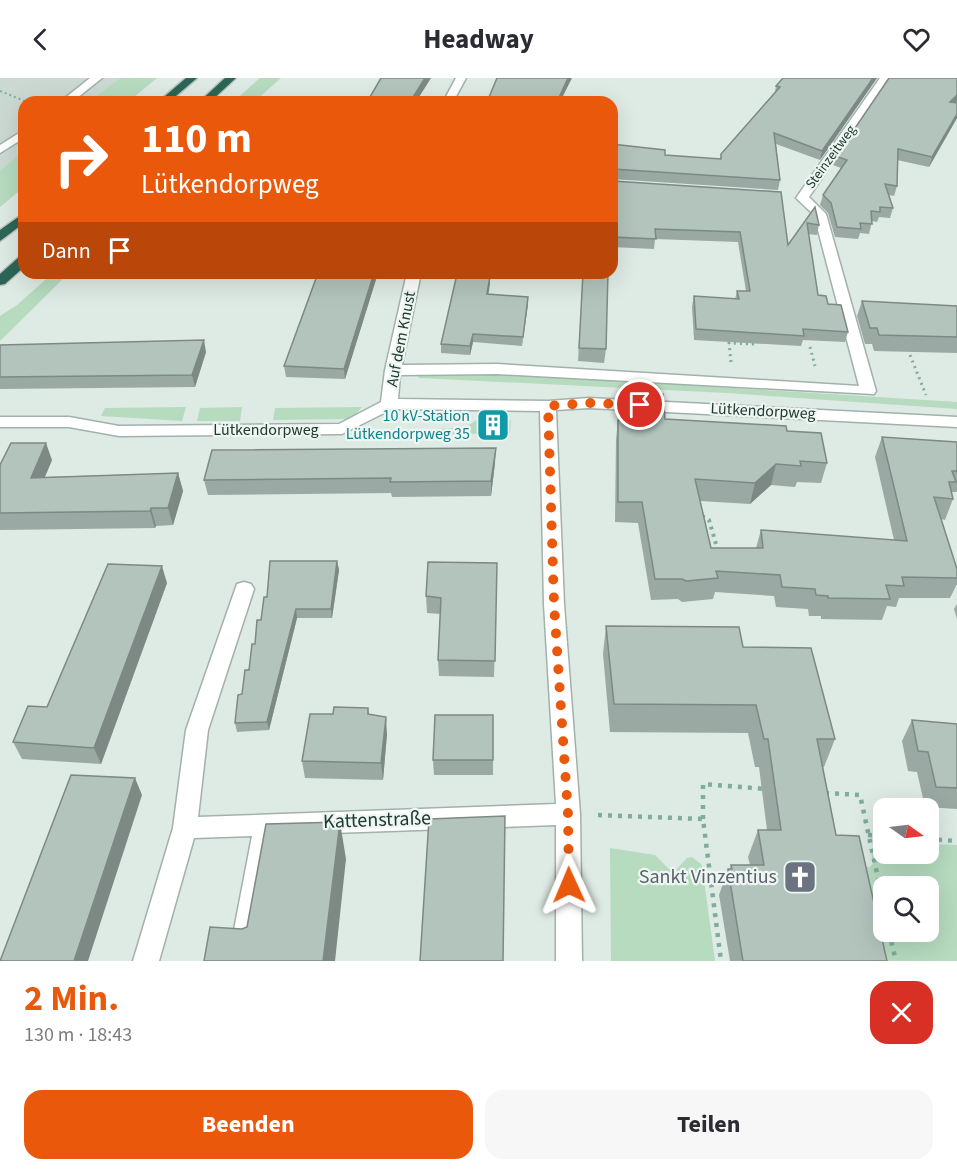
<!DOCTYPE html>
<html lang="de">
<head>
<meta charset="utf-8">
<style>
	body { margin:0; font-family:"Source Sans 3",sans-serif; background:#f7f7f7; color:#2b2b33; height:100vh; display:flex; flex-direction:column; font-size:22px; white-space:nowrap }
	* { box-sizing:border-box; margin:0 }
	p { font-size:20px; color:#7c7c81 }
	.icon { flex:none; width:33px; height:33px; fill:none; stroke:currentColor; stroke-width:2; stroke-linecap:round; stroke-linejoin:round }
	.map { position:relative; height:883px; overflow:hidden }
	.panel { display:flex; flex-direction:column; background:#fff; flex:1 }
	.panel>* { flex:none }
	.guide { position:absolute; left:18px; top:18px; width:600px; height:183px; border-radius:18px; box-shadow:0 6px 24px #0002; background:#ea580c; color:#fff; overflow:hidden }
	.needle { width:39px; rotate:104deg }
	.tools { position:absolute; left:873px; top:720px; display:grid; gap:12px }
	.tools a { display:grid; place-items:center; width:66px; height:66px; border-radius:12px; background:#fff; box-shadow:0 6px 24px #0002; font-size:30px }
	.pin { position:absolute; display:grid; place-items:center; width:51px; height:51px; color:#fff; margin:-26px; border:3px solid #fff; border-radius:50%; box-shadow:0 2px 6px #0007 }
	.me { position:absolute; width:66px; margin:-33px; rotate:359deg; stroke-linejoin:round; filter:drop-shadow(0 0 4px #0008) }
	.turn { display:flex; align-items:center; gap:21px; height:126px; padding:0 24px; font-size:27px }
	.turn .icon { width:78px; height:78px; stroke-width:2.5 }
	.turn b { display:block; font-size:42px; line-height:51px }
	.then { display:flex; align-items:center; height:57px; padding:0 24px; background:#0003; gap:12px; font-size:22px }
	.round { display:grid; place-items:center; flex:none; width:63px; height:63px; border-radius:18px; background:#f7f7f7 }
	.summary { display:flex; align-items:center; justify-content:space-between; height:102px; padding:0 24px }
	h1 { font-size:36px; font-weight:700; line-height:45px; color:#ea580c }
	.action { display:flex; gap:12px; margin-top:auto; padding:12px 24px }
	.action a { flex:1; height:69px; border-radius:18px; background:#ea580c; color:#fff; font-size:24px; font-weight:700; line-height:69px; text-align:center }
	.action a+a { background:#f7f7f7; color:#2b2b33 }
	header { display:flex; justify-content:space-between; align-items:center; height:78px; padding:0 24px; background:#fff; font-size:27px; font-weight:700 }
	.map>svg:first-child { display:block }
	.built { fill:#ccd9d3 }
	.green { fill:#b6dbbf; fill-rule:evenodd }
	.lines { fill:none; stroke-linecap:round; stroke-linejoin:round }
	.minor-casing { stroke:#a1b1ab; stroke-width:3 }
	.highway-casing { stroke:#bcc4c1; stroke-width:3 }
	.path-far3 { stroke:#7ead9d; stroke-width:2; stroke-dasharray:2 3; stroke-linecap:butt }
	.path-far2 { stroke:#7ead9d; stroke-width:3; stroke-dasharray:2 4; stroke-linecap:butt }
	.path-far1 { stroke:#7ead9d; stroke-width:4; stroke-dasharray:3 4.5; stroke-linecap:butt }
	.path { stroke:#7ead9d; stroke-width:4.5; stroke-dasharray:4 6; stroke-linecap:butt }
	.minor { fill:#fff; fill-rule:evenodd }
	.highway { fill:#2c6557; fill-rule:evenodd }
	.wall { fill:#9aa9a3 }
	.shaded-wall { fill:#7d8984 }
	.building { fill:#b3c4bd; stroke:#7d8984; stroke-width:1.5 }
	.route { stroke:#ea580c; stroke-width:10; stroke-dasharray:0 18 }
	.labels { text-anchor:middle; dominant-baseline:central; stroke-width:4.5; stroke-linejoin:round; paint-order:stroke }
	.far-street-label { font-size:14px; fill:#203931; stroke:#eef6f2 }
	.street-label { font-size:16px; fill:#203931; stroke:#eef6f2 }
	.culture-label { font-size:16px; fill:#0d838f; stroke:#eef6f2; text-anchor:end }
	.near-street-label { font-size:20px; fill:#203931; stroke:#eef6f2 }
	.near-worship-label { font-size:20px; fill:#5b616d; stroke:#eef6f2; text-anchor:end }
</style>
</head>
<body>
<header><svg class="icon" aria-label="back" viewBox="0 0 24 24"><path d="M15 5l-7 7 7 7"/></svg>Headway<svg class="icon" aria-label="heart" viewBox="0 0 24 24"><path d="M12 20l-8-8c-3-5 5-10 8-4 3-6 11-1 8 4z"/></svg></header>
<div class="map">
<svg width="957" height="883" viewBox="0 0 957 883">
	<rect width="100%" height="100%" fill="#deeae4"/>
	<polygon class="built" points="0,0 120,0 88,24 24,24 24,73 0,92"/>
	<g class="green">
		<polygon points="120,0 157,0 128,24 88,24"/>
		<polygon points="260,0 281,0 254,24 233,24"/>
		<polygon points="24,73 24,109 0,129 0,92"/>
		<polygon points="53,195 69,195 0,263 0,238 17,227"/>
		<polygon points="433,295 492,295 957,324 957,331 727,315 419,300 418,297"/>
		<polygon points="186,329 182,343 101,338 105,330"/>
		<polygon points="242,329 240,343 197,343 200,330"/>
		<polygon points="362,329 353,339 346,341 273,342 275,330"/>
		<polygon points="478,341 511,342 510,355 412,357 414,353 466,349"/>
		<path d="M929,766L957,767V883H879L856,788L870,789L873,785L871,775L883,768L884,776H928ZM884,808H928V854H884Z"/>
		<polygon points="610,770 655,777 669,791 676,792 687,780 692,779 702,787 715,883 611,883"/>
	</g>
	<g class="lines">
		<g class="minor-casing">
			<g id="minor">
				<polygon points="90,0 102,0 72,24 60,24"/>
				<polygon points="456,0 466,0 453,24 443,24"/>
				<polygon points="880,0 890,0 809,119 826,136 876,313 874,316 497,296 400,297 398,321 548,323 589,320 957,339 957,349 589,330 556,332 564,526 580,736 582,883 556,883 556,747 276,757 254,883 228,883 252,758 194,760 159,883 133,883 173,750 186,652 237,506 244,504 251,506 254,511 208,652 198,739 556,726 544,526 540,333 392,331 342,356 119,358 69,349 0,349 0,339 69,339 119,348 339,346 381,324 385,292 407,195 421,195 402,287 497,286 859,308 814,137 796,120"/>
				<polygon points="24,52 24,60 0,75 0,67"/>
			</g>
		</g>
		<g class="highway-casing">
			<g id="highway">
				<polygon points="186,0 197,0 169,24 158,24"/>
				<polygon points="225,0 236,0 210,24 199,24"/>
				<polygon points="24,135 24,145 0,163 0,152"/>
				<polygon points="24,178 24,189 5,206 0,207 0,196 19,179"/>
			</g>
		</g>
		<polyline class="path-far3" points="0,13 27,24"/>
		<g class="path-far2">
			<polyline points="810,269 815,288"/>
			<polyline points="910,277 926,317"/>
			<polyline points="731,284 729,265 754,266"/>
		</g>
		<polyline class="path-far1" points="702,438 709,442 718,473"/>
		<g class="path">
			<polyline points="825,715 860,717 884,828"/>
			<polyline points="598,737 703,741 721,883"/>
			<polyline points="703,741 703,706 766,711"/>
			<polyline points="868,757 884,758"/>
			<polyline points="928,761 957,763"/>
			<polyline points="889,854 896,883"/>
		</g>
		<use href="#minor" class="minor"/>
		<use href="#highway" class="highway"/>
	</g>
	<g class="wall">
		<polygon points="783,0 877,0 820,82 776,66 780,102 778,112 612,101 613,103 788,167 815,129 819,147 817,157 808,156 818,217 828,226 848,254 845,264 803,262 801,268 694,262 692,229 694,218 735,221 737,213 746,213 738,164 655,161 654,171 612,169 612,66 665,77 720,81 721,76 775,14 776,8"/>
		<polygon points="957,0 957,23 956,25 957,25 957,40 929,89 897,82 897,108 894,118 889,117 893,130 890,140 879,139 877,144 872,143 869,156 860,155 858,161 835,159 828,135 820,127 823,117 841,90 833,87 836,78"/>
		<polygon points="318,195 378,195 345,301 286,299 284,288"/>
		<polygon points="583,195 606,271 604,285 578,283"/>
		<polygon points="490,198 488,216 528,219 522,268 473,264 470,277 441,275 441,266"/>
		<polygon points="862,223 957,228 957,275 874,273 872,266 865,266 857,238"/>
		<polygon points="0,267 206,274 195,309 0,311"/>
		<polygon points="637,314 665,341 787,353 827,385 821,405 797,404 795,409 771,407 750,426 700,423 711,470 756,470 761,452 894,462 875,379 882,359 957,364 957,414 952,414 953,421 945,442 941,441 957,491 957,506 950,520 899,520 896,529 887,528 882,542 821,541 821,538 809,538 808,531 776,529 774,518 715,514 713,521 682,524 678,521 651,522 638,445 615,444 616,362 618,342 635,343 635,335"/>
		<polygon points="52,382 45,399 178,395 183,413 173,447 156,448 155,450 0,452 0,387"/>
		<polygon points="495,385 491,418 392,419 391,415 208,417 204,402"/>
		<polygon points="337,483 339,492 332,540 297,540 269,652 237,654 235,645 267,519"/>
		<polygon points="497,485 494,599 439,598 438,582 440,536 427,535 426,518"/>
		<polygon points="167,505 101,686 22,681 13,664"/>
		<polygon points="957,526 957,541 954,531"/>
		<polygon points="606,548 743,569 835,661 824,689 823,689 836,757 887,883 730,883 719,817 728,791 730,791 731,787 750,787 748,779 758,752 767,752 759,689 755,689 748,655 610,654 603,576"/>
		<polygon points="368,630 369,636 387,656 383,702 305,700 302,683 333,636"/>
		<polygon points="493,637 493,697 434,697 433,682"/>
		<polygon points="912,642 957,646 957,731 925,729 917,694 908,693 902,663"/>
	</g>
	<g class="shaded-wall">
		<polygon points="425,0 431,0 416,24 410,24"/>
		<polygon points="568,0 572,0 560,24 557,24"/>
		<polygon points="873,0 877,0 820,82 822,73"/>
		<polygon points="957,17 957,23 948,33 950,24"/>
		<polygon points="957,36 957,40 929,89 932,79"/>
		<polygon points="374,195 378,195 345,301 344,291"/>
		<polygon points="490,198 490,206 487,225 487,216"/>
		<polygon points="528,219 528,227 522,268 523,259"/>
		<polygon points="473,256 473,264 470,277 470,268"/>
		<polygon points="204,262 206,274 195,309 192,297"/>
		<polygon points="46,365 52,382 37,417 31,400"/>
		<polygon points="496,370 495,385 491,418 491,403"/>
		<polygon points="776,386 771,407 750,426 755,405"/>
		<polygon points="178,395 183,413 173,447 168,430"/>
		<polygon points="151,430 156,448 155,450 150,433"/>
		<polygon points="337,483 339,492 332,540 331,531"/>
		<polygon points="162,488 167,505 101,686 94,670"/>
		<polygon points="296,531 297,540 269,652 267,644"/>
		<polygon points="386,639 387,656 383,702 381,685"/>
		<polygon points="135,700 142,717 88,883 74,883"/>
		<polygon points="340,744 346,781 335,883 323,883"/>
	</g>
	<g class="building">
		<polygon points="381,0 425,0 410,24 367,24"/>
		<polygon points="497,0 568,0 557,24 487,24"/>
		<polygon points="783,0 873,0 822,73 774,55 780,102 613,91 612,92 612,66 665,72 665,77 721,81 721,76 780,9 776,8"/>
		<polygon points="889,0 957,0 957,17 950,24 957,25 957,36 932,79 898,71 897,108 885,106 893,130 880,129 880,134 871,133 872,146 860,145 861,151 837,149 831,125 823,117 847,82 836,78"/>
		<polygon points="612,100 613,103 781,114 788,167 815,129 819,147 807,145 818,217 826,218 828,226 841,227 848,254 803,251 804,258 696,251 694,218 739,221 737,213 750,213 740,154 655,151 656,161 613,159 614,152 612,151"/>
		<polygon points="318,195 374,195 344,291 284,288"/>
		<polygon points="583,195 608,195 606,271 579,270"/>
		<polygon points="457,196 490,198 487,216 528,219 523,259 473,256 470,268 441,266"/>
		<polygon points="862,223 957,228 957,259 879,257 877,250 870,250"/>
		<polygon points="204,262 192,297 0,299 0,267"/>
		<polygon points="637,314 663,316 665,341 786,348 787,353 821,355 827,385 800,383 801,388 776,386 755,405 695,401 711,470 763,470 761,452 907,463 882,359 957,364 957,393 952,393 956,404 949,404 953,421 934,419 957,491 957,500 902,499 904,508 886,507 890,521 828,520 828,518 816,517 815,511 782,509 780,497 716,493 718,500 686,503 682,501 655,501 642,424 618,424 618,342 639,343"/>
		<polygon points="11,365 46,365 31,400 178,395 168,430 151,430 150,433 0,435 0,387"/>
		<polygon points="496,370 491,403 390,404 391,400 204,402 212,372"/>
		<polygon points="270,483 337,483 331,531 296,531 267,644 235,645 238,617 242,616 245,592 249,592 252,566 255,566 257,542 261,542 264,519 267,519"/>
		<polygon points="428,484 497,485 495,583 438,582 441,520 426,518"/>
		<polygon points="108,486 162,488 94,670 13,664 28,628 47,629"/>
		<polygon points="606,548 739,549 743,569 811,570 835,661 817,661 836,757 859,758 887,883 743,883 728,791 732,791 731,787 764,787 758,752 781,752 768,661 764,661 756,627 614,626"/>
		<polygon points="334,629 368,630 368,636 386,639 381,685 302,683 310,636 333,636"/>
		<polygon points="435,637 493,637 493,682 433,682"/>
		<polygon points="912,642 957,646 957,710 936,709 928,674 918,673"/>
		<polygon points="71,697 135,700 74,883 0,883"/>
		<polygon points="505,738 503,883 420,883 429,741"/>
		<polygon points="340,744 323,883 204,883 210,849 242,851 247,849 266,746"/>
	</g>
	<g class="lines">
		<polyline class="route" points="569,807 568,736 554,526 548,328 589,325 640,327"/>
	</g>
	<defs>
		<g id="building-square" transform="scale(1.725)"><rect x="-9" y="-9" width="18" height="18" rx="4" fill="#0f9aa8" stroke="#eef6f2"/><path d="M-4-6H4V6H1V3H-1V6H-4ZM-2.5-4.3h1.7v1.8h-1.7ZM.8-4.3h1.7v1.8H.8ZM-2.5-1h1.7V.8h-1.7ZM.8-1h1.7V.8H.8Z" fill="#fff"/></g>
		<g id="church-square" transform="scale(1.725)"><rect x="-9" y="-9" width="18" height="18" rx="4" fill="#6b7280" stroke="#eef6f2"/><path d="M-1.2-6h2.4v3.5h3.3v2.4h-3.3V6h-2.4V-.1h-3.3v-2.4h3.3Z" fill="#fff"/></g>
	</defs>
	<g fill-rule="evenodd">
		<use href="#building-square" x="493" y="347"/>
		<use href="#church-square" x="800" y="799"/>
	</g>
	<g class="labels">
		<g class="far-street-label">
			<text transform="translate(831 79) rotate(-54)">Steinzeitweg</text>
		</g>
		<g class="street-label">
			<text transform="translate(401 261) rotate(-79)">Auf dem Knust</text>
			<text transform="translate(763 333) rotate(3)">Lütkendorpweg</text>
			<text x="266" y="352">Lütkendorpweg</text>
		</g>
		<g class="culture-label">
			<text x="470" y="338">10 kV-Station<tspan x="470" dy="18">Lütkendorpweg 35</tspan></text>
		</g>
		<g class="near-street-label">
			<text transform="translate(377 742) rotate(-2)">Kattenstraße</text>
		</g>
		<g class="near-worship-label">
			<text x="777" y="799">Sankt Vinzentius</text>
		</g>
	</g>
</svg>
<div class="tools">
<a><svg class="needle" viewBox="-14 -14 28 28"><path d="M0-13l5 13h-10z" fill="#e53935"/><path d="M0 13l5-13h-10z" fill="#7c7c81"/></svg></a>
<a><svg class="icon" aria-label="search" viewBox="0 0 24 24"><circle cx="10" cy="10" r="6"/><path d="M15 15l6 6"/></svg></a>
</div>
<div class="pin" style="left:640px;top:327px;background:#d93025"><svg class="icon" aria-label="arrive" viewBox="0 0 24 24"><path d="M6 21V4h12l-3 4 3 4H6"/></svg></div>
<svg class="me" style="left:569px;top:807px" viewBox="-20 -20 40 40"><path d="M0-17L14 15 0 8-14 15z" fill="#ea580c" stroke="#fff" stroke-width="4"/></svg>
<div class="guide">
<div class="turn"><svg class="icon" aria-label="right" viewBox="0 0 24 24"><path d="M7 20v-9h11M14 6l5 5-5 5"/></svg><div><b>110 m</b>Lütkendorpweg</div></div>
<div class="then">Dann<svg class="icon" aria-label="arrive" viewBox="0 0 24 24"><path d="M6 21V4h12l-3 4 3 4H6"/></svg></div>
</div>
</div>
<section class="panel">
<div class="summary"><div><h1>2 Min.</h1><p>130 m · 18:43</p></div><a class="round" style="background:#d93025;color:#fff"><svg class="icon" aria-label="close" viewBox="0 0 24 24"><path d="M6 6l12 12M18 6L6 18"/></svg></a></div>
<div class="action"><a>Beenden</a><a>Teilen</a></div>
</section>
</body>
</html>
